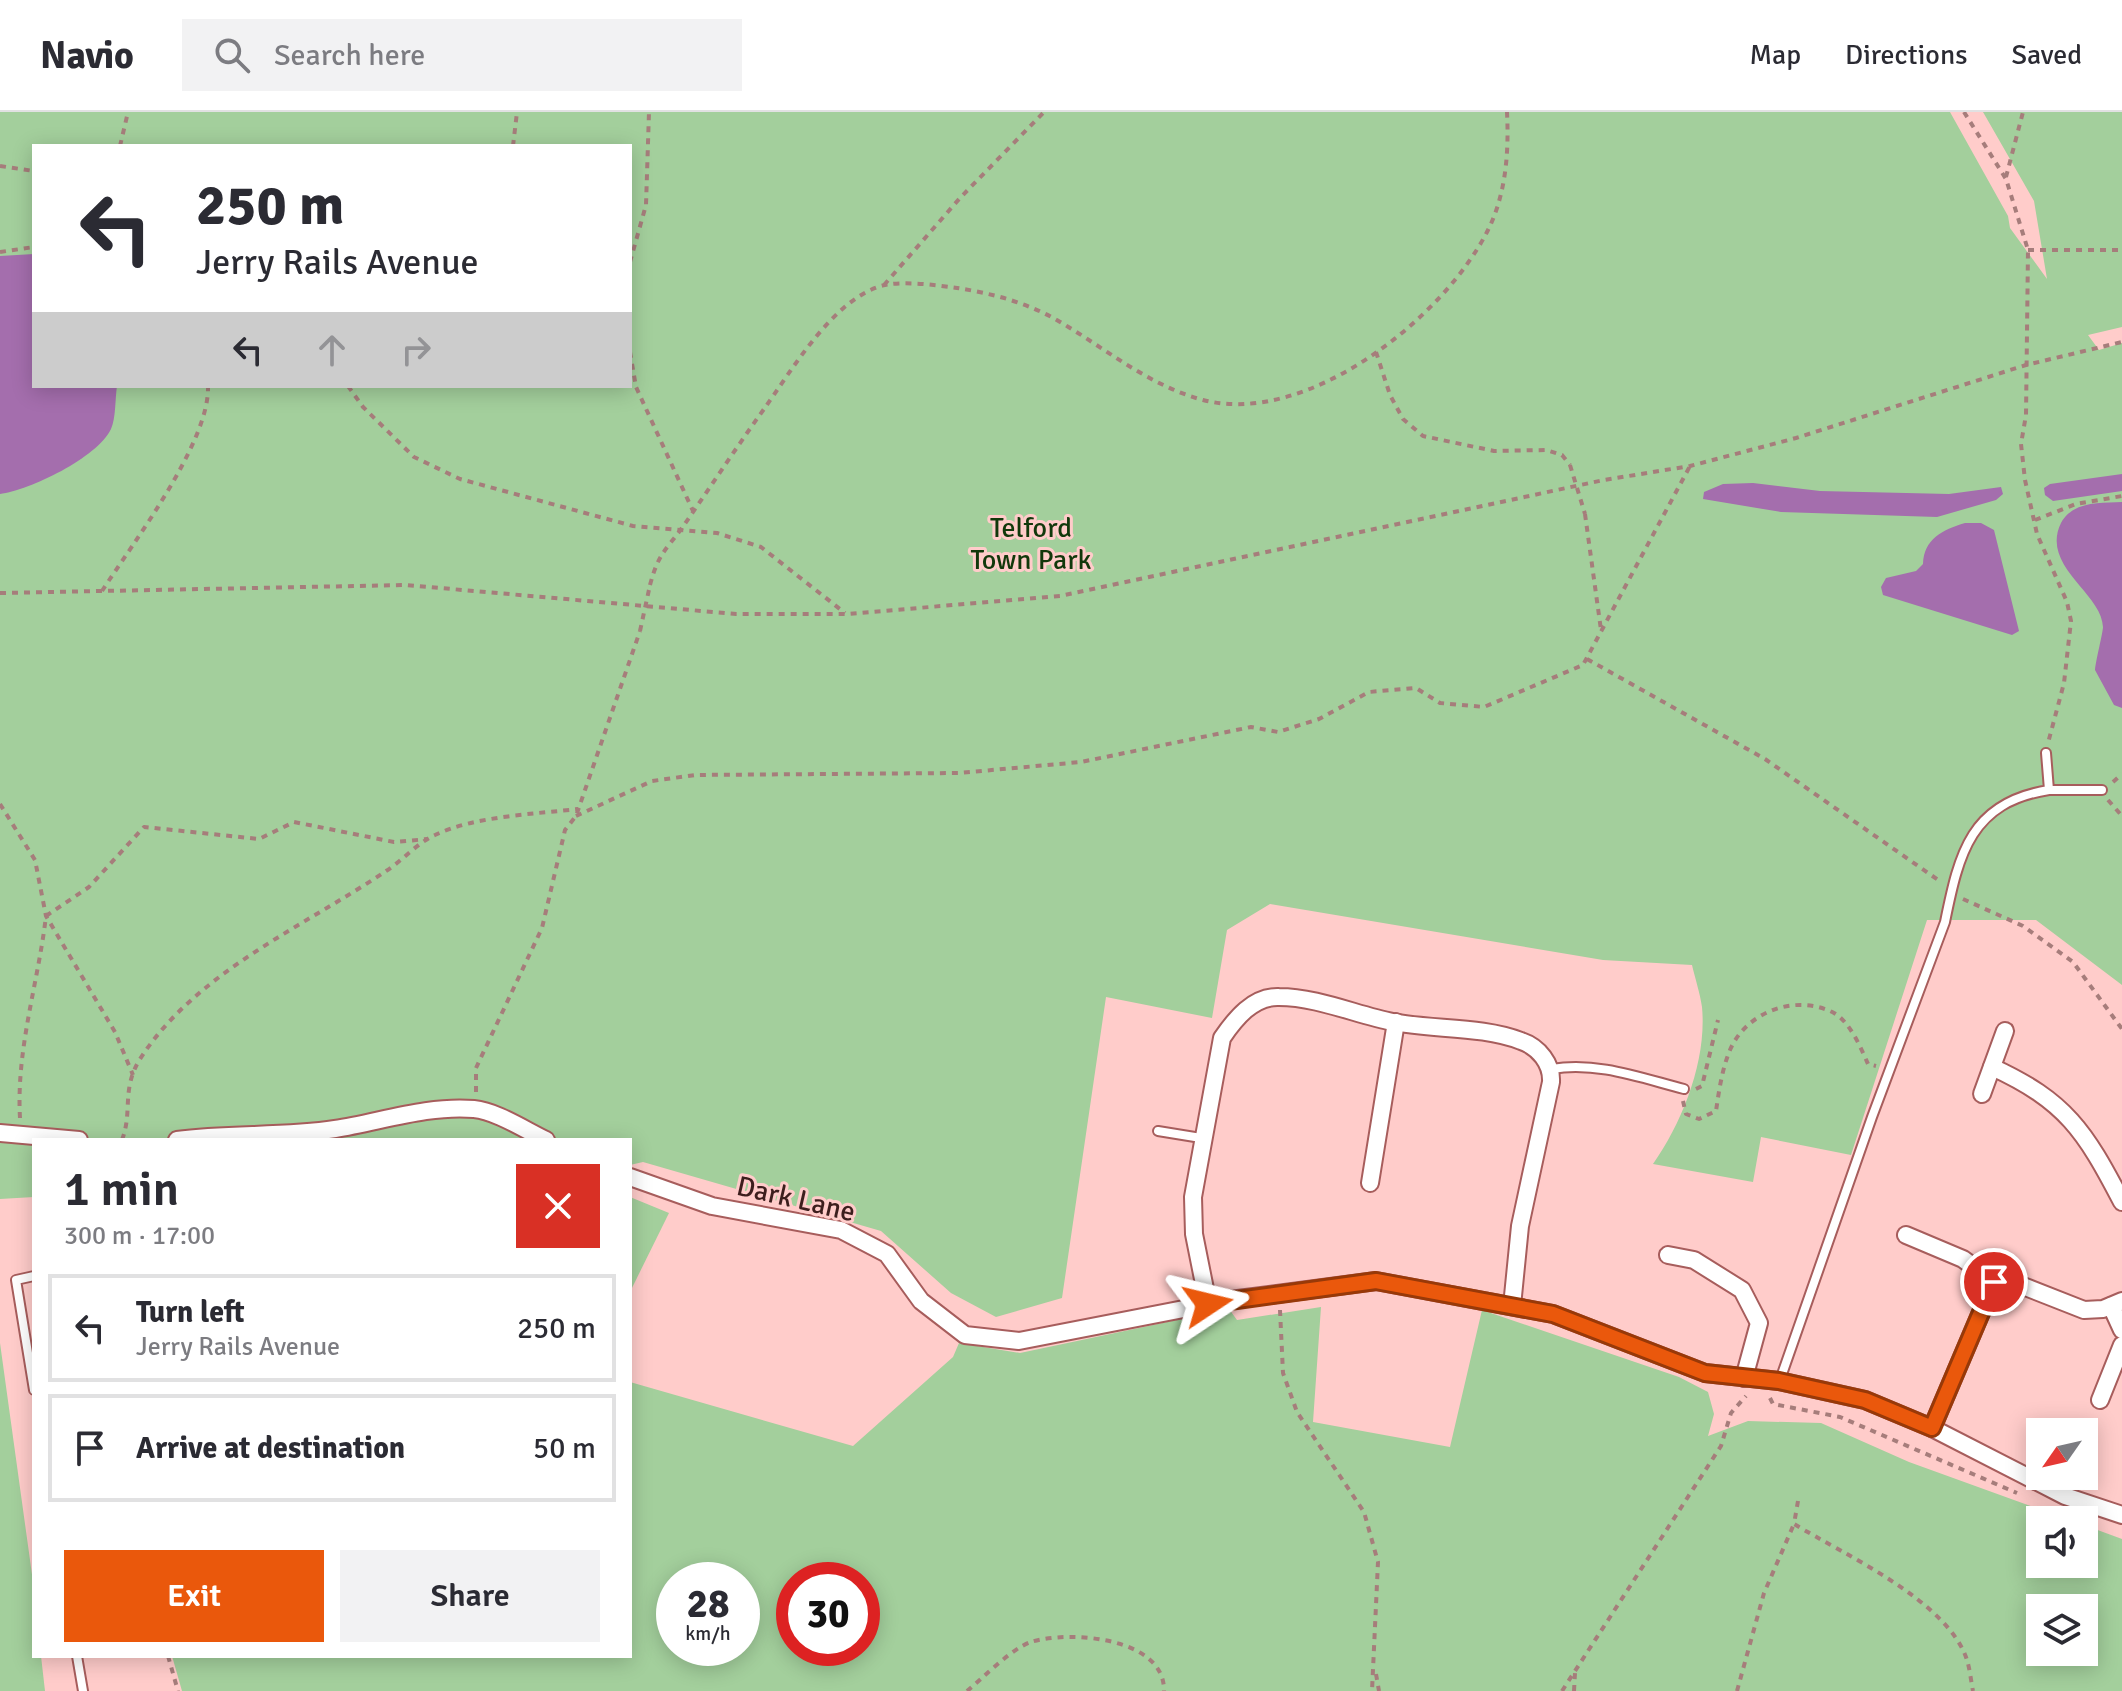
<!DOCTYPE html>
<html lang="en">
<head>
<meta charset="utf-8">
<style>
	body { margin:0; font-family:Signika,sans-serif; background:#f2f2f3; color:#2b2b33; height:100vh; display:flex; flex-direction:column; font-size:30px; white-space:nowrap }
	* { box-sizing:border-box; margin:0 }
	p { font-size:26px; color:#7c7c81 }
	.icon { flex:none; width:44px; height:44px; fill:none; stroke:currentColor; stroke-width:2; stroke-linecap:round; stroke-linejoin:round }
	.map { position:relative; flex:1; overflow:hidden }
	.drawer { position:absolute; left:32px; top:1026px; width:600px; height:520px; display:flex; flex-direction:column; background:#fff; border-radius:0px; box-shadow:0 4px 20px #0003 }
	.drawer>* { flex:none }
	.hud { position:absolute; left:32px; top:32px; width:600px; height:244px; border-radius:0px; box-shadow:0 4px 20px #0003; background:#fff; color:#2b2b33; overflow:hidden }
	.needle { width:52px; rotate:236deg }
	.fabs { position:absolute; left:2026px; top:1306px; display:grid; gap:16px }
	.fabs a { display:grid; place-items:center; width:72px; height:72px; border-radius:0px; background:#fff; box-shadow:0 4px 20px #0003; font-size:40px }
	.speed { position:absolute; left:656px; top:1450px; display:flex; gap:16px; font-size:40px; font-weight:700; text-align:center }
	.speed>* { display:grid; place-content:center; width:104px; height:104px; border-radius:50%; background:#fff; box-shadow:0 4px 20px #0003; line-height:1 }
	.speed small { font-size:20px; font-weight:400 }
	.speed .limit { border:12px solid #d22; background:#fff; color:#111 }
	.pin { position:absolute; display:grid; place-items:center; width:68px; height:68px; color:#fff; margin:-34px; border:4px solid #fff; border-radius:50%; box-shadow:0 2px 8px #0007 }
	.me { position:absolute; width:88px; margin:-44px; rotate:80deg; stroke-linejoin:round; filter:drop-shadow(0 0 6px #0008) }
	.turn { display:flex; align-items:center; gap:28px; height:168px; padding:0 32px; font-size:36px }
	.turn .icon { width:104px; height:104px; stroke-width:2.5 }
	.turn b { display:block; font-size:56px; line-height:68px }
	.lanes { display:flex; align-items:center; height:76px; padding:0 32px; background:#0003; justify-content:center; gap:40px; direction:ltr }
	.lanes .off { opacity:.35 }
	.round { display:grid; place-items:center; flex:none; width:84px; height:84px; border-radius:0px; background:#f2f2f3 }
	.head { display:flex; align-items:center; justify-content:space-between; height:136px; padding:0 32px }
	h1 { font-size:48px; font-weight:600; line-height:60px }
	.primary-button { display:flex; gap:16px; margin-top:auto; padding:16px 32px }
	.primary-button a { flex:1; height:92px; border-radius:0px; background:#ea580c; color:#fff; font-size:32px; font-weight:600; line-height:92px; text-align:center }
	.primary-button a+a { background:#f2f2f3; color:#2b2b33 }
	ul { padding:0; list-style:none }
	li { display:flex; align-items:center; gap:24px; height:108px; margin:0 16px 12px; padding:0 16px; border:4px solid #e1e1e2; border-radius:0px }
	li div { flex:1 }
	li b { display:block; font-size:30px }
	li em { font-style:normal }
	header { display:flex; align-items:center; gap:48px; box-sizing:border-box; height:112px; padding:0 40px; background:#fff; border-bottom:2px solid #e1e1e2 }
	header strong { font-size:38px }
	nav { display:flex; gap:44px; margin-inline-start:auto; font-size:28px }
	.search { width:560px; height:72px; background:#f2f2f3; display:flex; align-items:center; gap:20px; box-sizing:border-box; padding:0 28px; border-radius:0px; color:#7c7c81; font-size:30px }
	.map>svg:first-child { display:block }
	.green { fill:#a3cf9c; fill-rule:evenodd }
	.water { fill:#a46ead }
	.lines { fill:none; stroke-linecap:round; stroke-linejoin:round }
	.lane-casing { stroke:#a75d5c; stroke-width:12 }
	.street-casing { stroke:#a75d5c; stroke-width:20 }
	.path { stroke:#a67d7b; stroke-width:4; stroke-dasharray:6 6; stroke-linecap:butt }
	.lane { stroke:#fff; stroke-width:8 }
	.street { stroke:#fff; stroke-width:16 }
	.path-bridge { stroke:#a67d7b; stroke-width:4; stroke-dasharray:6 6; stroke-linecap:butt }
	.route-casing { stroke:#983908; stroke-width:20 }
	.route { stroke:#ea580c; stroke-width:14 }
	.labels { text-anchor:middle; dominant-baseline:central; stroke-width:6; stroke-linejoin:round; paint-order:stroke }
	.park-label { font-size:28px; fill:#11380b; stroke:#ffccca }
	.street-label { font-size:28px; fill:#3d1e1d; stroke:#ffccca }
</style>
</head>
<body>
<header>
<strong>Navio</strong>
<div class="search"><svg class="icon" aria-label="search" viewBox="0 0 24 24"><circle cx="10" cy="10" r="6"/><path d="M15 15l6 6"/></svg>Search here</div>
<nav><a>Map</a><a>Directions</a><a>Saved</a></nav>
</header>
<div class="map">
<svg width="2122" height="1579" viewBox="0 0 2122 1579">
	<rect width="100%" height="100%" fill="#ffccca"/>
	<g class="green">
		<path d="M0,0H1950L2008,104L2010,116L2047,167L2034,89L1983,0H2122V215L2088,223L2099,238L2122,231V873L2036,808H1927L1851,1043L1761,1025L1753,1070L1653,1052C1683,1009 1707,948 1702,895C1700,881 1695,866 1692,853L1603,848L1270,792L1227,818L1212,906L1106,885L1062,1186L996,1205L951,1181L881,1119L643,1050L630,1053V1028H34V1085L0,1087ZM34,34H630V274H34Z"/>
		<polygon points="630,1085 669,1101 630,1180"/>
		<path d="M1321,1195L1313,1310L1450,1335L1482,1198L1679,1265L1708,1280L1714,1302L1708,1324L1748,1309L1821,1311L1909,1350L2069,1408H2040V1452H2084V1413L2122,1427V1579H182L172,1544H630V1270L853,1334L953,1245L959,1231L1020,1241L1229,1197L1237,1208ZM674,1468H742V1536H674ZM794,1468H862V1536H794ZM2040,1496H2084V1540H2040Z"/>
		<polygon points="0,1231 34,1477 34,1544 41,1544 45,1579 0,1579"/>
	</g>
	<g class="water">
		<path d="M34,142V274H117C115,287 116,306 111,317C97,346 30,378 0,382V144Z"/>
		<polygon points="2122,362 2122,379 2053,389 2045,383 2044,376 2050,372"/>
		<polygon points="1753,371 1820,379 1949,382 2001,375 2003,382 1996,388 1937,405 1781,400 1703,387 1704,380 1723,372"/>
		<path d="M2122,390V596L2114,593L2095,558C2096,548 2103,520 2103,515C2102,481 2040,454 2061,411C2073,389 2100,391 2122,390Z"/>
		<path d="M1965,411H1981L1994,418L2019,519L2012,523L1883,483L1881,475L1886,466L1916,459L1923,452C1924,427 1942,418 1965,411Z"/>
	</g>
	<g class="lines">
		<g class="lane-casing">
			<g id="lane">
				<polyline points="2049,678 2102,678"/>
				<path d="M1552,957C1596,949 1641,966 1684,977"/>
				<polyline points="1158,1019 1201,1026"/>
				<polyline points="34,1164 16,1168 34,1278"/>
				<path d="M1780,1268L1872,1005L1945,810C1959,741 1971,690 2049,678L2046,641"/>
				<polyline points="77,1544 83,1579"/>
			</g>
		</g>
		<g class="street-casing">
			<g id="street">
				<path d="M1992,955C2066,989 2085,1019 2122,1090"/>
				<polyline points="1982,982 2005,919"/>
				<polyline points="0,1021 79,1028"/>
				<path d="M177,1028C230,1021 283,1025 335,1017C380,1010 427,993 474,997C496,999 525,1018 546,1028"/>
				<polyline points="630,1065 712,1094 841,1118 887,1142 921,1189 965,1223 1019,1229 1230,1188 1376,1169 1553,1202 1705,1261 1779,1269 1865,1288 1932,1316 2065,1384 2122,1403"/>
				<polyline points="1370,1071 1396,910"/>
				<polyline points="1906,1123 1963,1147 1994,1170"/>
				<polyline points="1668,1143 1694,1148 1742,1178 1759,1211 1744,1266"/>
				<path d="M1208,1192L1194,1122L1193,1085L1222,926C1235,907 1253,884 1279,885C1317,885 1357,903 1393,910C1434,918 1482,914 1521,929C1539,935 1552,952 1551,970L1520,1114L1512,1194"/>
				<polyline points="2111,1194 2122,1218"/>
				<polyline points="2100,1288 2122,1233"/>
				<polyline points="1932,1316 1994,1170 2023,1174 2084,1198 2103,1197 2122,1189"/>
			</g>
		</g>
		<g class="path">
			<polyline points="1964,0 2006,67 2028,138 2026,303 2021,332 2025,368 2037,422 2067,490 2071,509 2064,571 2048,631"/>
			<polyline points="120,34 128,0"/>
			<polyline points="513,34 517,0"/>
			<polyline points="0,54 34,59"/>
			<polyline points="2006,65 2023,0"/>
			<polyline points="2028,138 2122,138"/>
			<polyline points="0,140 34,135"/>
			<polyline points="630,150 646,93 649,0"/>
			<polyline points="884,173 960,86 1044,0"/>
			<polyline points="630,240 636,275 693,399"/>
			<polyline points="1376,240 1390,283 1403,307 1423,324 1494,339 1546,338 1562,343 1570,353"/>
			<polyline points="348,274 363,295 414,345 460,367 633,414 717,421 761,435 845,501"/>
			<polyline points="1585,402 1601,518"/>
			<polyline points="2035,408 2076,392 2122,384"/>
			<path d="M650,473C658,443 664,440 682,416C709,377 736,336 764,297C792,258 835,184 885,173C906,169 936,173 957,176C990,181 1025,190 1055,207C1104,235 1147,273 1203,288C1307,315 1444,206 1488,118C1506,82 1509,40 1507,0"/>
			<path d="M102,479C133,431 210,330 208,274"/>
			<polyline points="0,481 406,473 736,502 847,502 1060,484 1604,368 1690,354 1796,326 2026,253 2122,230"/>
			<polyline points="1587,547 1765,647 1941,770"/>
			<polyline points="2113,670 2122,662"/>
			<polyline points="2108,688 2122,704"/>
			<polyline points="0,692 35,748 46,804 115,920 133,963"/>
			<polyline points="576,704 652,669 695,663 959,661 1081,650 1251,615 1278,620 1319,607 1369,580 1416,576 1440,591 1484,595 1583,553 1690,354"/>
			<polyline points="1963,787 2023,814 2073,850 2122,917"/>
			<polyline points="1696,977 1702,974 1718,908"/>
			<polyline points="476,980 476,956 542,816 565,718 576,704 640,519"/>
			<path d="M1683,989L1686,1002L1699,1007L1716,999C1719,979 1722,957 1730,938C1746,900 1796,881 1834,901C1850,910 1861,936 1868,952L1876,954"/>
			<path d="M20,1006C16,937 38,872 46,804L89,775L144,715L259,727L294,710L394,730L428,727"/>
			<path d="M122,1028C133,999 121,978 140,947C196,860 303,815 386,759C402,749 417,731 435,723C475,704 535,702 578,697"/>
			<polyline points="1280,1198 1283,1261 1297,1300 1364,1400 1378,1450 1372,1579"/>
			<polyline points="1770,1286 1773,1292 1840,1305 2017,1381"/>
			<path d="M1798,1389L1794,1412C1845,1443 1948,1489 1967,1548C1970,1558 1971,1569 1973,1579"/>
			<polyline points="168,1544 178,1579"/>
			<polyline points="1376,1562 1379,1579"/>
			<path d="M967,1579C983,1566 1012,1536 1031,1530C1069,1518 1165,1525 1164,1579"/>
			<polyline points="1562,1579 1721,1334 1731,1301 1746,1284"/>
			<polyline points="1574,1579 1575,1561"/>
			<polyline points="1737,1579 1764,1481 1794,1412"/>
		</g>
		<use href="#lane" class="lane"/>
		<use href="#street" class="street"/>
		<g class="path-bridge">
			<polyline points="1570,353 1585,402"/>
			<polyline points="640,519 650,473"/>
		</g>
	</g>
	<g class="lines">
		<g class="route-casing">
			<polyline id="route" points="1208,1192 1376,1169 1553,1202 1705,1261 1779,1269 1865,1288 1932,1316 1994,1170"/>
		</g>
		<use href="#route" class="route"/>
	</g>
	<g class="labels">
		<g class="park-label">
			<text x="1031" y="416">Telford<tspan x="1031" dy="32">Town Park</tspan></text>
		</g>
		<g class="street-label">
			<text transform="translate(796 1087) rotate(13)">Dark Lane</text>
		</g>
	</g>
</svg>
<div class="fabs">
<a><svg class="needle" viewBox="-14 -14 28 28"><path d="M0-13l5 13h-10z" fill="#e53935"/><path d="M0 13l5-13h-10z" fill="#7c7c81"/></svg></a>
<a><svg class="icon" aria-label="sound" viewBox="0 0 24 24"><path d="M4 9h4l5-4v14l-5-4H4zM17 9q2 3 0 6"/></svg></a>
<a><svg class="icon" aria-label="layers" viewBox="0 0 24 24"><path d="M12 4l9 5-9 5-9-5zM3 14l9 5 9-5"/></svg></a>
</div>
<div class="speed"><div>28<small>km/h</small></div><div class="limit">30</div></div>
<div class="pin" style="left:1994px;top:1170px;background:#d93025"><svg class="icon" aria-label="arrive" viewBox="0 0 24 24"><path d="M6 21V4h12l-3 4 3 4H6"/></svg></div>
<svg class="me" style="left:1208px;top:1192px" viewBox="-20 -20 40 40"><path d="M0-17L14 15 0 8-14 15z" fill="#ea580c" stroke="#fff" stroke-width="4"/></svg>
<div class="hud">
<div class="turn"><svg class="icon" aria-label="left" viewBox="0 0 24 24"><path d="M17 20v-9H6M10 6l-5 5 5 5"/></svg><div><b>250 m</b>Jerry Rails Avenue</div></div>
<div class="lanes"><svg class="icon" aria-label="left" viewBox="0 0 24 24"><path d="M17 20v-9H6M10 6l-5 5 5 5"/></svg><svg class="icon off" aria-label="ahead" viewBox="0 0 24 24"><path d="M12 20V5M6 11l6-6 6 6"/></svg><svg class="icon off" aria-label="right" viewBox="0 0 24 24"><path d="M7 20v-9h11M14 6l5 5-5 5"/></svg></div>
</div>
<section class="drawer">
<div class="head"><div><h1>1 min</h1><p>300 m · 17:00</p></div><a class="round" style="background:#d93025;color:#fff"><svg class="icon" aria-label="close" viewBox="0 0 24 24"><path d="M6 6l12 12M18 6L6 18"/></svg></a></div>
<ul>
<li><svg class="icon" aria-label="left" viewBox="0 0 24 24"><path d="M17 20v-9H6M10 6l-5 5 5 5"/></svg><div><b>Turn left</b><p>Jerry Rails Avenue</p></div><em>250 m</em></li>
<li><svg class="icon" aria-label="arrive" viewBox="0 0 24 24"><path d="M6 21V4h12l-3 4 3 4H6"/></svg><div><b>Arrive at destination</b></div><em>50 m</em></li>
</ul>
<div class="primary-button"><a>Exit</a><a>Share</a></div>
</section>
</div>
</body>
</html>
